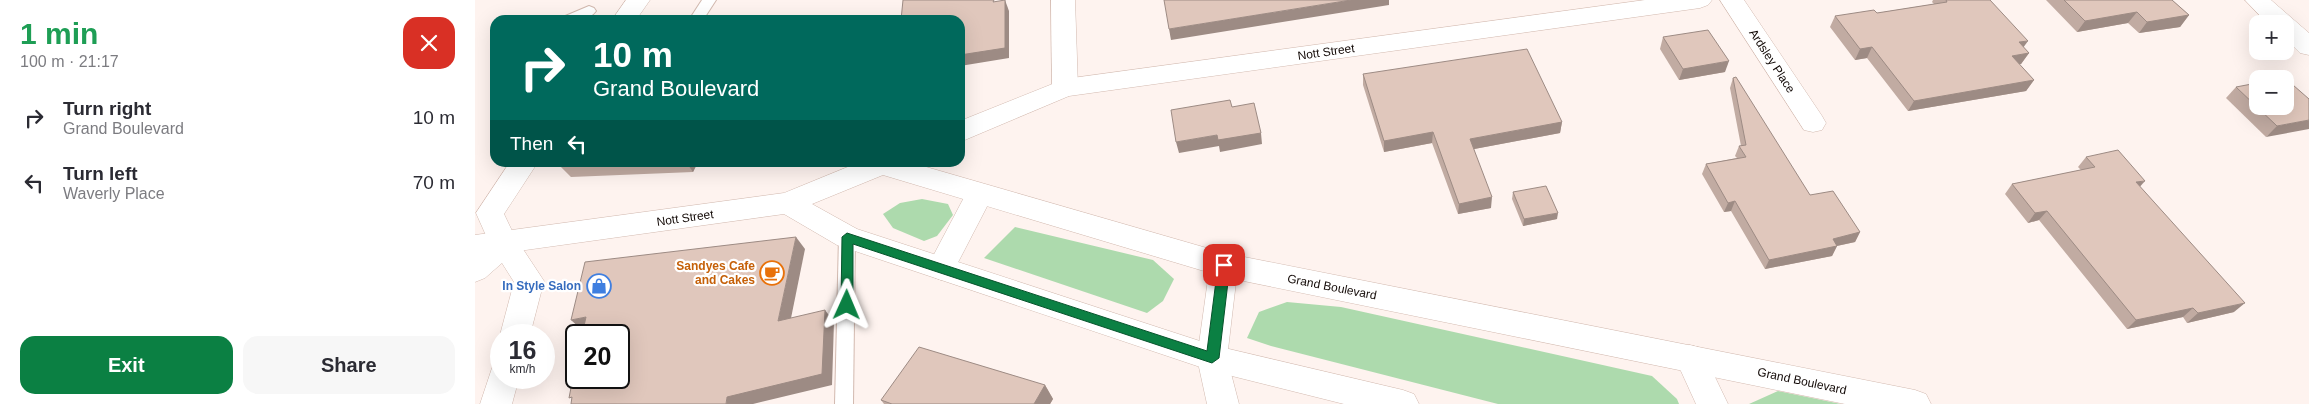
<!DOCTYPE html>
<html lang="en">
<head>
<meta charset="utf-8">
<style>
	body { margin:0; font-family:Arial,sans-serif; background:#f7f7f7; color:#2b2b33; height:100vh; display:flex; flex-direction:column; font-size:19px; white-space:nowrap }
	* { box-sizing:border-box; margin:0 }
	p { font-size:16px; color:#7c7c81 }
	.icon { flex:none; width:28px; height:28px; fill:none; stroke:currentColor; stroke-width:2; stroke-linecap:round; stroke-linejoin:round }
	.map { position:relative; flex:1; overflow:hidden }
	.sheet { display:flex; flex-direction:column; background:#fff; width:475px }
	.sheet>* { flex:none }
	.banner { position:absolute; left:15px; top:15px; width:475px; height:152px; border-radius:15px; box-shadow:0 5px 20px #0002; background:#00695c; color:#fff; overflow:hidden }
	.controls { position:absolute; left:1774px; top:15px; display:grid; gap:10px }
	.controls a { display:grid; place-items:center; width:45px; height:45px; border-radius:10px; background:#fff; box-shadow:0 5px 20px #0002; font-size:25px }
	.speed { position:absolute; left:15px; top:324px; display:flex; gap:10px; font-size:25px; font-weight:700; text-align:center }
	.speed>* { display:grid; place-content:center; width:65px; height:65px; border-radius:50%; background:#fff; box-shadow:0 5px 20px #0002; line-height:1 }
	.speed small { font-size:12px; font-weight:400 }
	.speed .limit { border:2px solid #111; border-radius:8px; background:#fff; color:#111 }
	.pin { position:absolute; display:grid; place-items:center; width:42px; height:42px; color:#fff; margin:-21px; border-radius:10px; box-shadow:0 2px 8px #0006 }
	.me { position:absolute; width:55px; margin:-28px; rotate:1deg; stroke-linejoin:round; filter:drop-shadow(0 0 4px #0008) }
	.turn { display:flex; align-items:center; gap:18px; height:105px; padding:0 20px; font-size:22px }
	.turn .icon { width:65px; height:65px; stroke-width:2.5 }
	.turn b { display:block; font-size:35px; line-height:42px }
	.then { display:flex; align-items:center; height:48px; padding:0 20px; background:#0003; gap:10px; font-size:19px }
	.round { display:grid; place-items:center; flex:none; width:52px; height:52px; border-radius:15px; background:#f7f7f7 }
	.summary { display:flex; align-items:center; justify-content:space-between; height:85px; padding:0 20px }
	h1 { font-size:30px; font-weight:800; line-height:38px; color:#1e9e55 }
	.button { display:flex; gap:10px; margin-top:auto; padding:10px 20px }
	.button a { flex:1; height:58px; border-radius:15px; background:#0b8043; color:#fff; font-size:20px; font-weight:800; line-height:58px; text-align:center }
	.button a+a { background:#f7f7f7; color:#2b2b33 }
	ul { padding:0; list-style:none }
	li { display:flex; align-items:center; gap:15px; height:65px; padding:0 20px }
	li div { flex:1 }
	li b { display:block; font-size:19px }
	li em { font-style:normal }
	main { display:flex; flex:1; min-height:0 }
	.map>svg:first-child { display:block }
	.green { fill:#addaad }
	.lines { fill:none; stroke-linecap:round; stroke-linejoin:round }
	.lane-casing { stroke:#d2b9af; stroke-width:2 }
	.street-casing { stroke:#d2b9af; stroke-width:1 }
	.secondary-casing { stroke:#d2b9af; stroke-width:1 }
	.lane { fill:#fff; fill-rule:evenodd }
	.street { fill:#fff; fill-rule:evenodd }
	.secondary { fill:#fff; fill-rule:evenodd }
	.wall { fill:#c1aba2 }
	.shaded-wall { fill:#9d8b84 }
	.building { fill:#e0c7bc; stroke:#9d8b84 }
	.route { fill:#0b8043; stroke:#07532c }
	.labels { text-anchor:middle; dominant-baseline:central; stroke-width:4.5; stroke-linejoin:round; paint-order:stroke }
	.street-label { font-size:12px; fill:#120906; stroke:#fff }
	.food-label { font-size:12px; font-weight:bold; fill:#c56008; stroke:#fff; text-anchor:end }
	.shop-label { font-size:12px; font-weight:bold; fill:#366cbe; stroke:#fff; text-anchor:end }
</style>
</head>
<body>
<main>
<section class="sheet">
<div class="summary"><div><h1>1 min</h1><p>100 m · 21:17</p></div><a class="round" style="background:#d93025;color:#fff"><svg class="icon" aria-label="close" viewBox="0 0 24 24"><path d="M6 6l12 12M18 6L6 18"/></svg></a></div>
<ul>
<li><svg class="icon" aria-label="right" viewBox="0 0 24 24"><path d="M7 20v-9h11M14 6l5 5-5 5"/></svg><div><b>Turn right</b><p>Grand Boulevard</p></div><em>10 m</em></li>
<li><svg class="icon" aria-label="left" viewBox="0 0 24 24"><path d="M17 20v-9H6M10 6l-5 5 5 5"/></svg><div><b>Turn left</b><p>Waverly Place</p></div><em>70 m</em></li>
</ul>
<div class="button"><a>Exit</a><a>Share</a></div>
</section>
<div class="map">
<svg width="1834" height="404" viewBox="0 0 1834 404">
	<rect width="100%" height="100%" fill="#fef3ef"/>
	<g class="green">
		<polygon points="447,199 473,204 478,215 462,236 449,241 418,228 408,214 425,203"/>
		<polygon points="540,227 678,260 699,279 688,301 672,313 509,258"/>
		<polygon points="812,302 866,307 1177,376 1202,399 1204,404 1023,404 796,346 772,338 784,312"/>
		<polygon points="1303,391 1366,404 1274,404"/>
	</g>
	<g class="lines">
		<g class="lane-casing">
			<g id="lane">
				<polygon points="227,0 241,0 228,20 214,20"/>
				<path d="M114,6L119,8L121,11C113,22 98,20 86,20L88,17Z"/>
				<polygon points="372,230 378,232 380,237 378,404 360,404 364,237 366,232"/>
			</g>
		</g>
		<g class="street-casing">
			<g id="street">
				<polygon points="151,0 175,0 161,20 137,20"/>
				<polygon points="576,0 600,0 603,88 599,94 590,97 581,94 577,88"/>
				<polygon points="1245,0 1269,0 1347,116 1351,123 1347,130 1338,132 1329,130"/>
				<polygon points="1770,0 1796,0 1834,33 1834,55 1825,53 1810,38 1810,24 1793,24"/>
				<polygon points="35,162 63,162 29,214 40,237 69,281 55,335 26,335 26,338 25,335 39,282 27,263 10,278 0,282 0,252 13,240 1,213"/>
				<polygon points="504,184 514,188 518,195 476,276 466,280 456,276 452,268 456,260 494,188"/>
				<polygon points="749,253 759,257 763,265 752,358 764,404 732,404 722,358 735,265 739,257"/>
				<polygon points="1215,345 1226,348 1253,404 1221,404 1200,358 1204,348"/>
				<polygon points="26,365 26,378 44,378 37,404 5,404 17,368"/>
			</g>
		</g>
		<g class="secondary-casing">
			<g id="secondary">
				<polygon points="1170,0 1237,0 1233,5 1225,8 594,96 485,142 485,121 590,79"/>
				<polygon points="385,162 434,162 749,253 1440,390 1451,394 1456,404 1370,404 749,277 408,175 337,204 382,229 737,345 928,390 939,394 944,404 869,404 737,371 362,245 309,214 0,257 0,235 309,193"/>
			</g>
		</g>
		<use href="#lane" class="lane"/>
		<use href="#street" class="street"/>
		<use href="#secondary" class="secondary"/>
	</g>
	<g class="wall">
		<polygon points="1458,0 1515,0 1548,47 1554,53 1546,64 1544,64 1559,80 1551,91 1433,111 1392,58 1380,60 1355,27 1360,16 1402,13 1459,4 1457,2"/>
		<polygon points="1571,0 1697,0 1714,15 1705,27 1664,33 1653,23 1602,32"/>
		<polygon points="1188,37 1250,72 1204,80 1185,49"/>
		<polygon points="888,74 1087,122 1085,133 999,149 1016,208 983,214 957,143 909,152 888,85"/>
		<polygon points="1258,78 1335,195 1385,232 1380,242 1362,246 1357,256 1290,269 1256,211 1249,212 1227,174 1231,164 1262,158 1260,156 1264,146 1266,146 1255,88"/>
		<polygon points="1761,87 1834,99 1791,137 1751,98"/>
		<polygon points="1611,157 1665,187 1759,312 1712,323 1708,317 1652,329 1564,220 1553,223 1530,194 1537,184 1606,170 1603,167"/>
		<polygon points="87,162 287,162 221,166 218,172 96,177 85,166"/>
		<polygon points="1038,192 1082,219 1048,226 1037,199"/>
		<polygon points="570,385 578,399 575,404 409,404 406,400"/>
	</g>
	<g class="shaded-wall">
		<polygon points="530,0 534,11 534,58 485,66 485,55"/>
		<polygon points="876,0 914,0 914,5 696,40 694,29"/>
		<polygon points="1662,12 1653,23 1602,32 1610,21"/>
		<polygon points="1714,15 1705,27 1664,33 1672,22"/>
		<polygon points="1553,41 1545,52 1544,42"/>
		<polygon points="1397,47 1392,58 1380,60 1385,49"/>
		<polygon points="1554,53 1546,64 1530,67 1537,56"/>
		<polygon points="1254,61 1250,72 1204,80 1208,69"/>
		<polygon points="1559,80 1551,91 1433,111 1439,101"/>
		<polygon points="1834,120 1834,129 1791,137 1802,126"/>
		<polygon points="1087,122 1085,133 994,150 995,139"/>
		<polygon points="958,132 957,143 909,152 909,141"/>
		<polygon points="786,133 787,144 745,152 744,146 704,153 701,142 742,135"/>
		<polygon points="211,162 219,162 221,166 218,172"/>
		<polygon points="1670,181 1662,190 1661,182"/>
		<polygon points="1017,197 1016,208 983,214 984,204"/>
		<polygon points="1260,201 1256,211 1249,212 1253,203"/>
		<polygon points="1572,211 1564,220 1553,223 1560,213"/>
		<polygon points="1083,213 1082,219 1048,226 1049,219"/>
		<polygon points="1385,232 1380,242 1352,248 1358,239"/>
		<polygon points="321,237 330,249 313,333 303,321"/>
		<polygon points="1362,246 1357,256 1290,269 1294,260"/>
		<polygon points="1770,303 1759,312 1712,323 1723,313"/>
		<polygon points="1718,308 1708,317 1652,329 1661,320"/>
		<polygon points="350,310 359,322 357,385 278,404 251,404 252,397"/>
		<polygon points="111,317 109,332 96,320"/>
		<polygon points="570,385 578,399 575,404 559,404"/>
	</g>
	<g class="building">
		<polygon points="428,0 519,0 518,2 530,0 530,48 485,55 485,20 426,20"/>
		<polygon points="689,0 876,0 694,29"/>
		<polygon points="1471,0 1515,0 1553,41 1544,42 1554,53 1537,56 1559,80 1439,101 1397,47 1385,49 1360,16 1399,10 1402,13 1472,2"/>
		<polygon points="1589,0 1697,0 1714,15 1672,22 1662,12 1610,21"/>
		<polygon points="1233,30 1254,61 1208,69 1188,37"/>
		<polygon points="1052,49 1087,122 995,139 1017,197 984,204 958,132 909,141 888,74"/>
		<polygon points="1261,77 1335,195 1358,191 1385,232 1358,239 1362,246 1294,260 1260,201 1253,203 1231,164 1271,157 1264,146 1271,145 1258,78"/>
		<polygon points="1810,78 1834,99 1834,120 1802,126 1761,87 1782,83 1782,106 1810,106 1810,79 1804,79"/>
		<polygon points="755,100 757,107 779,103 786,133 743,140 742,135 701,142 696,110"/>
		<polygon points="1643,150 1670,181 1661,182 1770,303 1723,313 1718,308 1661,320 1572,211 1560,213 1537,184 1620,167 1611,157"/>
		<polygon points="87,162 164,162 85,166"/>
		<polygon points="1071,186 1083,213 1049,219 1038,192"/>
		<polygon points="321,237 303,321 350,310 347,374 252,397 251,404 96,404 97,397 94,398 101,362 101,378 144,378 144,335 107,335 111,317 96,320 110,262"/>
		<polygon points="444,347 570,385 559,404 417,404 406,400"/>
	</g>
	<polygon class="route" points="372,233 732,351 743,265 749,260 755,265 744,358 737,363 378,244 378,305 372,310 366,305 367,237"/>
	<defs>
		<g id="cafe-ring" transform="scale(1.25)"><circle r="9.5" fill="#fff" stroke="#e8710a" stroke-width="1.5"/><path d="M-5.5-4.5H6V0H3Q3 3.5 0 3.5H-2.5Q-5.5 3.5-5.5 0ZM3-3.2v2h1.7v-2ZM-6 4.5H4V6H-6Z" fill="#e8710a"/></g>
		<g id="shop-ring" transform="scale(1.25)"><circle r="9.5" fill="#fff" stroke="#3f7fe0" stroke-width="1.5"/><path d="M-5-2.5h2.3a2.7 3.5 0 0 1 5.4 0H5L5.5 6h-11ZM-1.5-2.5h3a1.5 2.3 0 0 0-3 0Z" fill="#3f7fe0"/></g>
	</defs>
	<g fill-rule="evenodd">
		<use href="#cafe-ring" x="297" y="273"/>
		<use href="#shop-ring" x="124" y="286"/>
	</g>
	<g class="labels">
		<g class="street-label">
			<text transform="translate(851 52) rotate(-8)">Nott Street</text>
			<text transform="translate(1297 61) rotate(57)">Ardsley Place</text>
			<text transform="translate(210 218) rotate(-8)">Nott Street</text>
			<text transform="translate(857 287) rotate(11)">Grand Boulevard</text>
			<text transform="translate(1327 381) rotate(12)">Grand Boulevard</text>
		</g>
		<g class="food-label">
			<text x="280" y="266">Sandyes Cafe<tspan x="280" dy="14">and Cakes</tspan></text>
		</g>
		<g class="shop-label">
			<text x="106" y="286">In Style Salon</text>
		</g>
	</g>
</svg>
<div class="controls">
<a>+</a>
<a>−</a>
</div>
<div class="speed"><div>16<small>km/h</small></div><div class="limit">20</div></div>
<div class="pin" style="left:749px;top:265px;background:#d93025"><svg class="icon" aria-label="arrive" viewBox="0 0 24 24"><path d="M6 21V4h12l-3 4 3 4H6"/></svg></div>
<svg class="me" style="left:372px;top:305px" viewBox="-20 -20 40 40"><path d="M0-17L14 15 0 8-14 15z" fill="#0b8043" stroke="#fff" stroke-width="4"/></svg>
<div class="banner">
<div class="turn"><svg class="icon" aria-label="right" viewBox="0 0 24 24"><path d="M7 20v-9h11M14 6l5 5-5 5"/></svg><div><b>10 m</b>Grand Boulevard</div></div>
<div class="then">Then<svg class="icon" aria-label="left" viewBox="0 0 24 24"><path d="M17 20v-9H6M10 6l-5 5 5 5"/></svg></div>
</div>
</div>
</main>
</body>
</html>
